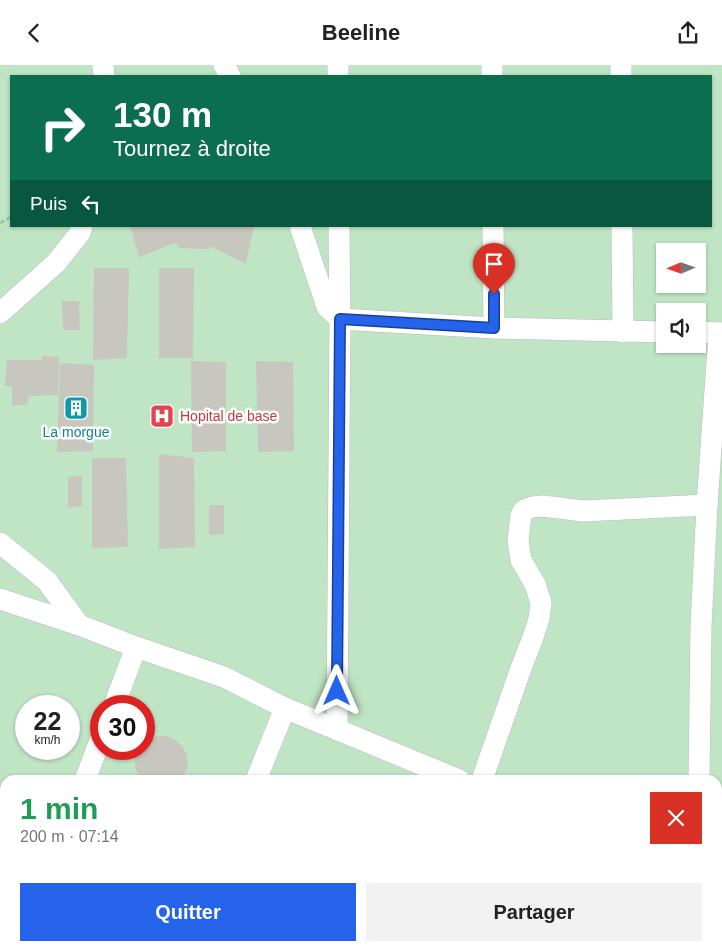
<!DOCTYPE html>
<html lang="fr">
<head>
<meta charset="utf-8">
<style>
	body { margin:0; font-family:Arial,sans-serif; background:#f2f2f2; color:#222; height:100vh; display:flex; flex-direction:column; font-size:19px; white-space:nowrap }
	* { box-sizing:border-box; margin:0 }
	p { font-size:16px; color:#767676 }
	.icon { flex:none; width:28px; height:28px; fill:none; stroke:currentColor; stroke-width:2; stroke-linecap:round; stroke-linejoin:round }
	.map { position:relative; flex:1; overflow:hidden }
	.sheet { position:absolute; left:0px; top:710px; width:722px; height:176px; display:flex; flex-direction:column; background:#fff; border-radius:15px 15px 0 0; box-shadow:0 1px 4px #0004 }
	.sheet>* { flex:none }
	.banner { position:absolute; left:10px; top:10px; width:702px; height:152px; border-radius:0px; box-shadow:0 1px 4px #0004; background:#0b6e4f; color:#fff; overflow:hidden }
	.needle { width:32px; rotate:268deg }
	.buttons { position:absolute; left:656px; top:178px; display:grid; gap:10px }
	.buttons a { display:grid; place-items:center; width:50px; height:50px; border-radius:0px; background:#fff; box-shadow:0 1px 4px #0004; font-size:25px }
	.speed { position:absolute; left:15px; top:630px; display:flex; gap:10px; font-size:25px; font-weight:700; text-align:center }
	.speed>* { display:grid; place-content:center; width:65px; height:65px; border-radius:50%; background:#fff; box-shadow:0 1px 4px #0004; line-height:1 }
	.speed small { font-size:12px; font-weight:400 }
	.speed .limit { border:8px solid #d22; background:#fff; color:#111 }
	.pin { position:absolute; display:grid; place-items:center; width:42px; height:42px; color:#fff; margin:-51px -21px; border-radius:50% 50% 50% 0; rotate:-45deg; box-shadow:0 0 5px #0007 }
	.pin .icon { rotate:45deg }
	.me { position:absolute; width:55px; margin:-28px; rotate:0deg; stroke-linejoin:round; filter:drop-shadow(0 0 4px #0008) }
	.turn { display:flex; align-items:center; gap:18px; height:105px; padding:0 20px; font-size:22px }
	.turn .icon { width:65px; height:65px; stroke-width:2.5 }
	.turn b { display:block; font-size:35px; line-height:42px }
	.then { display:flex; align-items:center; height:48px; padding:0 20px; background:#0003; gap:10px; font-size:19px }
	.round { display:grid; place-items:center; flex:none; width:52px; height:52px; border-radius:0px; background:#f2f2f2 }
	.headline { display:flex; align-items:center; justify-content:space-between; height:85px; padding:0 20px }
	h1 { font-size:30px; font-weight:600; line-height:38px; color:#1e9e55 }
	.primary-button { display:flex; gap:10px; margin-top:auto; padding:10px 20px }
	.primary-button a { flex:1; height:58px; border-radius:0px; background:#2563eb; color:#fff; font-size:20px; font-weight:600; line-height:58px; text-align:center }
	.primary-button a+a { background:#f2f2f2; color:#222 }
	header { display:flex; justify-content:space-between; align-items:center; height:65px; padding:0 20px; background:#fff; font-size:22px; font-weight:600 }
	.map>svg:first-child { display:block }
	.green { fill:#bfe5c4; fill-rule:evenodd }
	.building { fill:#c8c7bf }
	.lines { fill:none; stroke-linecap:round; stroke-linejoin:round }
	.minor-casing { stroke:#babbc1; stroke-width:22 }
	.path { stroke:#98c6ac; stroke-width:3; stroke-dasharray:5 2.5; stroke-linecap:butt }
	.minor { stroke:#fff; stroke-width:21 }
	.route-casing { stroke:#184099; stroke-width:12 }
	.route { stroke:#2563eb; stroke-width:9 }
	.labels { text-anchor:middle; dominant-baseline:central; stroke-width:5; stroke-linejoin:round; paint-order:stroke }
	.health-label { font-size:14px; fill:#be3a42; stroke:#fff; text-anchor:start }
	.culture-label { font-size:14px; fill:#0d838f; stroke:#fff }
</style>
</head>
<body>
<header><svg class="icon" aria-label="back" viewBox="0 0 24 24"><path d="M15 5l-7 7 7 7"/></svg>Beeline<svg class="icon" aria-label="share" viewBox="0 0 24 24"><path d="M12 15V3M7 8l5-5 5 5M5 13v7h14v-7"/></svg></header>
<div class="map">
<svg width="722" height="886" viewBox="0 0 722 886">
	<rect width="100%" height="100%" fill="#edede2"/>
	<path class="green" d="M0,0H722V886H0ZM11,11H711V161H11ZM665,186H698V219H665ZM665,246H698V279H665ZM26,641H69V684H26ZM101,641H144V684H101ZM5,715H718V881H5Z"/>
	<g class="building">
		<polygon points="130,161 254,161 246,199 210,181 208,184 179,183 175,178 139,192"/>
		<polygon points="94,203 129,203 127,293 93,295"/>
		<polygon points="159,203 194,203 193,293 159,293"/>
		<polygon points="62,236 79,236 80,265 63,265"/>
		<polygon points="43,291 59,292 58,330 29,331 27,340 12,340 12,321 5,321 7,295 42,295"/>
		<polygon points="191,296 226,297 226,386 192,387"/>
		<polygon points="256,296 293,297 294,386 258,387"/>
		<polygon points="60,298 94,300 93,386 57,387"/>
		<polygon points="159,389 194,393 195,482 159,484"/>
		<polygon points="92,393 126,393 128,482 92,483"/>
		<polygon points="82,411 82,441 68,443 68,412"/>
		<polygon points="209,440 224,440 224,469 209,470"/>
		<polygon points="159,671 167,671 175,675 182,681 186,688 188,697 186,706 180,715 142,715 138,710 135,702 135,693 138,685 138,684 144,684 144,677 150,673"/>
		<polygon points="195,881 237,881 236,886 194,886"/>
		<polygon points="365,881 384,881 382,886 377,886"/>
	</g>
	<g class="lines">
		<g class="minor-casing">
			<g id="minor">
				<polyline points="103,0 104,11"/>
				<polyline points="224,0 230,11"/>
				<polyline points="338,0 338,11"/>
				<polyline points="492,0 492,11"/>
				<polyline points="621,0 621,11"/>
				<polyline points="300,161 327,242 340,254 494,263 665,267"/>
				<polyline points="493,161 494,263"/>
				<polyline points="622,161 623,267"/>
				<polyline points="0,248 56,198 80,168 82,161"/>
				<polyline points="698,267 722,268"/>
				<polyline points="0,478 47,516 79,560"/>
				<polyline points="0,534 79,560 136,582 224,612 285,643 459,715"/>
				<polyline points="114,641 136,582"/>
				<polyline points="337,665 340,254 339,161"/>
				<polyline points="85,715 101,673"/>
				<polyline points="256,715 285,643"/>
				<polyline points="482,715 520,606 532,575 539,554 541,538 535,519 521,495 518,476 521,450 524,445 532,442 543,441 583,446 707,440"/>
				<polyline points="699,715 701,562 707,440 719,268"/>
				<polyline points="471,881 484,886"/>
				<polyline points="24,886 26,881"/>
				<polyline points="186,886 188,881"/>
				<polyline points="353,886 354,881"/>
				<polyline points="533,886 534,881"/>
				<polyline points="676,886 677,881"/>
			</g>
		</g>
		<g class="path">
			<polyline points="0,158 11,152"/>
			<polyline points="718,833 722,837"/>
		</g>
		<use href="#minor" class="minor"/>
	</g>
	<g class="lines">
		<g class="route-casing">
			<polyline id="route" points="337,626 340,254 494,263 494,229"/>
		</g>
		<use href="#route" class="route"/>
	</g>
	<defs>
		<g id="building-square" transform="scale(1.25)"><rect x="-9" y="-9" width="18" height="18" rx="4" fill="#0f9aa8" stroke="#fff"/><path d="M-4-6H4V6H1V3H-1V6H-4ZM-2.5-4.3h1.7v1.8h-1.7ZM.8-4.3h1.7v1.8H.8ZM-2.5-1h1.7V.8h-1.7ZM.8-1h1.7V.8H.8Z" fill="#fff"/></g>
		<g id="hospital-square" transform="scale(1.25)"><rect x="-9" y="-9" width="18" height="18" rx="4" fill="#e0444e" stroke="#fff"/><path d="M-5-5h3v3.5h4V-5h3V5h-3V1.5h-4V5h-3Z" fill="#fff"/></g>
	</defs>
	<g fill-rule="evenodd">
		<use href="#building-square" x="76" y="343"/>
		<use href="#hospital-square" x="162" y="351"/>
	</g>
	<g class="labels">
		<g class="health-label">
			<text x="180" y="351">Hopital de base</text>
		</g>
		<g class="culture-label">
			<text x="76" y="367">La morgue</text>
		</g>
	</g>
</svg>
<div class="buttons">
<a><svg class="needle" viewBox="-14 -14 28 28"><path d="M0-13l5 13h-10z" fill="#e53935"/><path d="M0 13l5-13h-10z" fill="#767676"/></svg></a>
<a><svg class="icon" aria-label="sound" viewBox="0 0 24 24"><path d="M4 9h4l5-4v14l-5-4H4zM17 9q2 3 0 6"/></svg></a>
</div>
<div class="speed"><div>22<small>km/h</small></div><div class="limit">30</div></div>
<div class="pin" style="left:494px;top:229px;background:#d93025"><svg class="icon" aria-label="arrive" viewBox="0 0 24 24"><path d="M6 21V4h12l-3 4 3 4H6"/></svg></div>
<svg class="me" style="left:337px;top:626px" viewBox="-20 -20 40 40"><path d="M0-17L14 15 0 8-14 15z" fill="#2563eb" stroke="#fff" stroke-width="4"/></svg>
<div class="banner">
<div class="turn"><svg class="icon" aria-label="right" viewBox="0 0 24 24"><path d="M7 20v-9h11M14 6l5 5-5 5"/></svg><div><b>130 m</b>Tournez à droite</div></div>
<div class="then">Puis<svg class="icon" aria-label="left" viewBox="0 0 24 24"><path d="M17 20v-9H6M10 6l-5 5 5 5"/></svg></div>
</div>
<section class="sheet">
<div class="headline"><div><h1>1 min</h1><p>200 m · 07:14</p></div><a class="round" style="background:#d93025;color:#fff"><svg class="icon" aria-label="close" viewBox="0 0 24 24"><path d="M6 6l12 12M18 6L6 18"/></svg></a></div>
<div class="primary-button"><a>Quitter</a><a>Partager</a></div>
</section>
</div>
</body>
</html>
